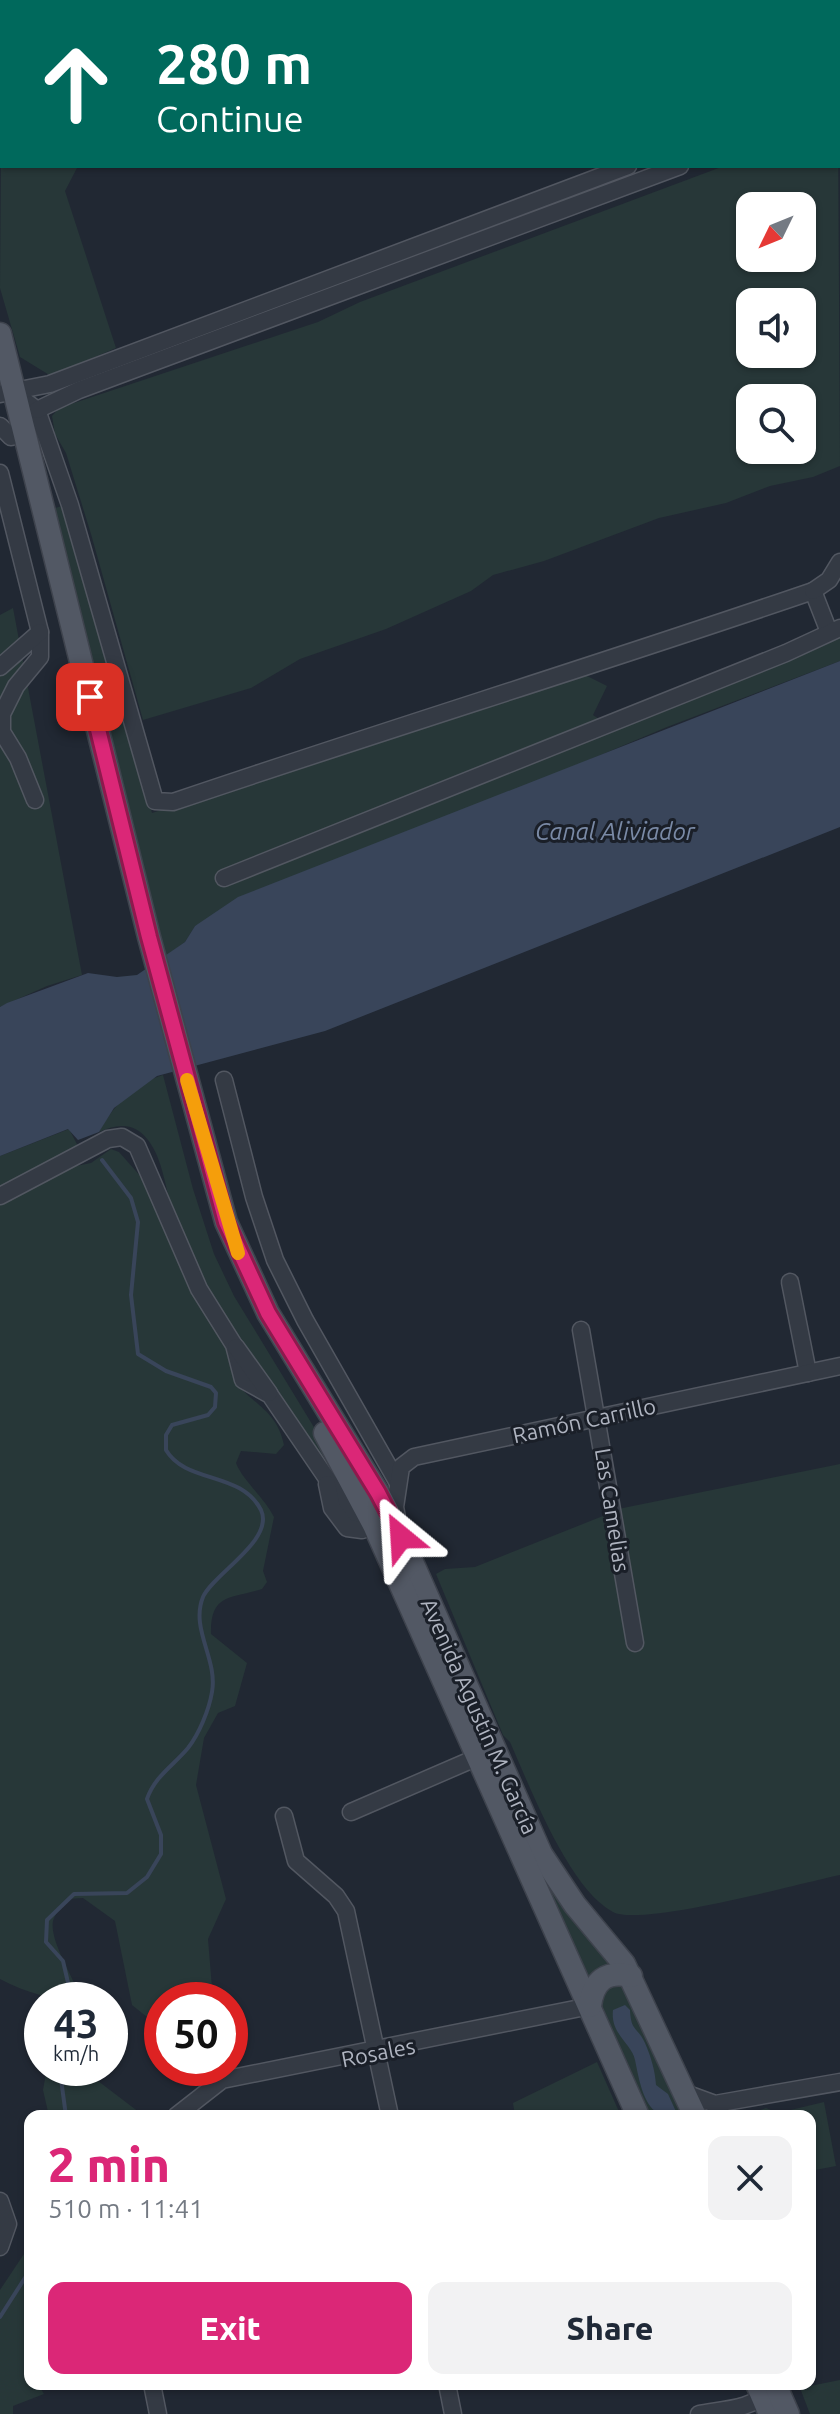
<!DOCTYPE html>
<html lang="en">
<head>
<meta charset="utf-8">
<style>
	body { margin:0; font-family:Ubuntu,sans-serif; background:#f2f2f3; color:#1f2937; height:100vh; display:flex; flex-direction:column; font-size:30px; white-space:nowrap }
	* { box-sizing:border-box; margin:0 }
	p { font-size:26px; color:#747a83 }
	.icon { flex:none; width:44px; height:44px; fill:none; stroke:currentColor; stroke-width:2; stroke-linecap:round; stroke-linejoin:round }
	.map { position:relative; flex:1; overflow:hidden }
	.side { position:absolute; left:24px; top:2110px; width:792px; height:280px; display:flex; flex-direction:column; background:#fff; border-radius:16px; box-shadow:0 2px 6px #0004 }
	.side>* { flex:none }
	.banner { position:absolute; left:0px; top:0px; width:840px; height:168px; box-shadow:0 2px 6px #0004; background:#00695c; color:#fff; overflow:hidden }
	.needle { width:52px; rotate:227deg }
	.controls { position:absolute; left:736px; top:192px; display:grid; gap:16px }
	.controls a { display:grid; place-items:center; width:80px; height:80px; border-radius:16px; background:#fff; box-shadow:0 2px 6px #0004; font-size:40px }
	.speed { position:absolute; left:24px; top:1982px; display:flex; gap:16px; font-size:40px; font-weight:700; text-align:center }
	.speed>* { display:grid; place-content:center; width:104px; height:104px; border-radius:50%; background:#fff; box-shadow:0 2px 6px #0004; line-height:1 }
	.speed small { font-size:20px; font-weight:400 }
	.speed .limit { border:12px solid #d22; background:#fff; color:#111 }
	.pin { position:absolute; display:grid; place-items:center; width:68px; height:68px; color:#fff; margin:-34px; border-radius:16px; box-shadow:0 4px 12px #0006 }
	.me { position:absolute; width:88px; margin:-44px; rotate:333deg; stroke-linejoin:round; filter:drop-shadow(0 0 6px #0008) }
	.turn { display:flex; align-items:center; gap:28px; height:168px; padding:0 24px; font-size:36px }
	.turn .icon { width:104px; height:104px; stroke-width:2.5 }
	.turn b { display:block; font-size:56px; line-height:68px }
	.round { display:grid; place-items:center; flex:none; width:84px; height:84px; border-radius:16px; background:#f2f2f3 }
	.head { display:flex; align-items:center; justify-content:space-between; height:136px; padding:0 24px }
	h1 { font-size:48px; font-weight:800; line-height:60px; color:#db2777 }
	.cta { display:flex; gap:16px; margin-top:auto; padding:16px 24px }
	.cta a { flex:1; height:92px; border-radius:16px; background:#db2777; color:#fff; font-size:32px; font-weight:800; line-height:92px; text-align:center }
	.cta a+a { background:#f2f2f3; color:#1f2937 }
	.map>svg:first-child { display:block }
	.green { fill:#273738; fill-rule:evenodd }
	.water { fill:#39455a }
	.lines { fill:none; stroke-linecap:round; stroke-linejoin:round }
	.stream { stroke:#39455a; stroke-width:4 }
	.minor-casing { stroke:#525761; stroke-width:19 }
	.major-casing { stroke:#3e434d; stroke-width:25 }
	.minor { stroke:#343a44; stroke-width:16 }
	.major { stroke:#525864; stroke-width:22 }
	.route-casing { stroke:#8e194d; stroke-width:20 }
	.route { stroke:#db2777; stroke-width:14 }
	.slow { stroke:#f59e0b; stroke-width:14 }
	.labels { text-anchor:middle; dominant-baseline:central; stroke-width:6; stroke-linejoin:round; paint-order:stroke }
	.street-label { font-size:22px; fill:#afb4c0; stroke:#1a1f28 }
	.water-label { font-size:24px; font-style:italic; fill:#7a8aa6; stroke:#1a1f28 }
</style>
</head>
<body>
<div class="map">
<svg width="840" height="2414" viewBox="0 0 840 2414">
	<rect width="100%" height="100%" fill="#212833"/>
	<g class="green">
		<polygon points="20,0 681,0 682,2 19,2"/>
		<polygon points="2,27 2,166 78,166 65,191 116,348 51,376 20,357 0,288"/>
		<path d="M838,122L840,466L813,477L770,486L726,503L659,518L544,561L493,575L471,591L386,629L300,659L251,688L143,720L91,534L66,453L55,434L52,416L59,408L318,322L360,302L724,166H838ZM750,206H802V258H750ZM750,302H802V354H750ZM750,398H802V450H750Z"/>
		<polygon points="63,506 152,813 583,674 607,686 593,715 609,726 840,633 840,661 667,727 195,926 185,942 164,958 55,508"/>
		<polygon points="13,608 82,975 47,986 0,1007 0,615"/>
		<path d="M163,1075L193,1189L214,1254L234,1296L326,1447L361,1515C308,1440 251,1367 206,1287C194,1265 182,1238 174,1214C165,1190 164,1161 148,1140C134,1122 118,1124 99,1132C112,1107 135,1083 163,1075Z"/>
		<polygon points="69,1129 79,1148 0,1186 0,1156"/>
		<path d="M111,1149L119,1152L143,1179L188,1285L229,1348L236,1383C255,1406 277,1411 284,1445L276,1454L241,1451L236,1463C243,1481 264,1497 274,1517L263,1571L267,1582L262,1589C231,1599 210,1593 211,1634L247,1663L235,1706L218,1713L204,1738L196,1785L226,1899L208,1939L213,2000H162V2029L132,2005L115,1921L83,1898L67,1899C62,1906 55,1914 53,1921C49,1941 75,1979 81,2000C51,2000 27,1993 0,1979V1205L76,1166L91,1163Z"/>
		<path d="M840,1464V1875C801,1883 641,1927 613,1912C569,1889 530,1787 510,1742L503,1735L436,1574L445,1569L475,1567L623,1508Z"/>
		<polygon points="523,1831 611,1965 596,1970 587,1979"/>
		<polygon points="623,1984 683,2116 651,2116 600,2001 603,1987"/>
		<polygon points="597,2062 620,2114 515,2116 513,2103"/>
		<polygon points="47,2068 81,2068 144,2116 49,2116 43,2090"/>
		<polygon points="824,2102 836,2166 810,2171 810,2116 743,2116 766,2108 778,2113"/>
		<polygon points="30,2245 27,2367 30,2384 38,2384 44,2394 13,2406 13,2414 0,2414 0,2290"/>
		<polygon points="840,2380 840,2414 810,2414 800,2388"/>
	</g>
	<g class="water">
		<polygon points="840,661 840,827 325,1031 157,1076 114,1108 99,1132 78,1140 68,1129 0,1156 0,1007 7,1003 88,973 117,977 137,975 185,942 195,926 238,897"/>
		<path d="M625,2005L630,2010C631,2032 637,2026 645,2043C651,2057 655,2070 656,2085L668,2094L678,2116C670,2116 661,2117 655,2111C642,2101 638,2074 635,2060C632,2044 610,2034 613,2010Z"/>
	</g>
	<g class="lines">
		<g class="stream">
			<path d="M72,2000L63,1961L46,1942L47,1920L74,1894L127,1893L147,1877L161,1854V1835L147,1799C155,1776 173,1766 188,1748C199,1734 209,1710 212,1692C218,1659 190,1629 203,1597C213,1574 275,1540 261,1510C241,1471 186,1484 166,1450V1435L172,1425L208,1415L215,1407L216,1393L211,1387L166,1371L138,1354L131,1295L138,1222L131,1198L102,1160"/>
			<polyline points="64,2068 61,2079 66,2116"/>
			<polyline points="0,2317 30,2270"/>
		</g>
		<g class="minor-casing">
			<g id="minor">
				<polyline points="793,0 795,2"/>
				<polyline points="812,0 814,2"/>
				<polyline points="838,17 840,18"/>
				<polyline points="838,36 840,37"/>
				<polyline points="838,108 840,107"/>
				<path d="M14,393L37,410L70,505L155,801L173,802C385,730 600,664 813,591L829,632"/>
				<polyline points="0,394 50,384 628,166"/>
				<polyline points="37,410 79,390 680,166"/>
				<polyline points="0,426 11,437"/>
				<polyline points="0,473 40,632 40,657 16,686 2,714 2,732 18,758 35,800"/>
				<polyline points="813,591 829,580 840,562"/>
				<polyline points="0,667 40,632"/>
				<polyline points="224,878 786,653 840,628"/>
				<polyline points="224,1080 254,1197 275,1260 305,1320 398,1483"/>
				<polyline points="0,1196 108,1139 122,1137 137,1146 199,1289 234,1345 243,1380 270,1395 349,1511 360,1520 374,1525"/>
				<polyline points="790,1282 808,1373"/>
				<polyline points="581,1330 635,1643"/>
				<polyline points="236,1347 269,1393"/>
				<polyline points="327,1484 332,1508 347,1528 362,1530 374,1525"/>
				<polyline points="398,1523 395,1507 401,1467 414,1457 840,1366"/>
				<polyline points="351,1812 478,1757"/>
				<polyline points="284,1816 296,1861 336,1896 346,1911 390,2116"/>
				<polyline points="685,2093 715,2104 840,2082"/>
				<polyline points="176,2116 222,2080 590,2006"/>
				<polyline points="0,2201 8,2224 0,2247"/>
				<polyline points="152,2384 158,2414"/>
				<polyline points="447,2384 453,2414"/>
				<path d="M699,2414C718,2410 756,2409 767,2391"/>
			</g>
		</g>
		<g class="major-casing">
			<g id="major">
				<polyline points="0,14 2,11"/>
				<polyline points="0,334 149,937 226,1222 268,1313 378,1493 401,1537 541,1854 575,1905 624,1964 695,2116"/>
				<polyline points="325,1433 374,1525 638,2116"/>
				<path d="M590,2006C593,1981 606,1970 631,1976"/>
				<polyline points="757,2384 770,2414"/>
				<polyline points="775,2384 788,2414"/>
			</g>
		</g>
		<use href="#minor" class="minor"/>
		<use href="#major" class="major"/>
	</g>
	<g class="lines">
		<g class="route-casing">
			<polyline id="route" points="90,697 149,937 226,1222 268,1313 378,1493 401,1537"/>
		</g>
		<use href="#route" class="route"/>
		<polyline class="slow" points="187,1080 238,1253"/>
	</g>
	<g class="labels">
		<g class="street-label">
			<text transform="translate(584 1420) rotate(-12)">Ramón Carrillo</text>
			<text transform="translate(613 1510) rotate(81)">Las Camelias</text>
			<text transform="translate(480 1716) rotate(66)">Avenida Agustín M. García</text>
			<text transform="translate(378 2052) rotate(-11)">Rosales</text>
		</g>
		<g class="water-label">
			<text x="615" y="831">Canal Aliviador</text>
		</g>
	</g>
</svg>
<div class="controls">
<a><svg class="needle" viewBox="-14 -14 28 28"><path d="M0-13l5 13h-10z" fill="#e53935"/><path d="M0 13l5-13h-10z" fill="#747a83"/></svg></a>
<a><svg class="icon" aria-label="sound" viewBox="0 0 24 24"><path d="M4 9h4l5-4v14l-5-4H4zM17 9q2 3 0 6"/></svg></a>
<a><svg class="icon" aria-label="search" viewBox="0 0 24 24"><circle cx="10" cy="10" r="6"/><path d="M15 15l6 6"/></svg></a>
</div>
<div class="speed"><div>43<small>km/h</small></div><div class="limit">50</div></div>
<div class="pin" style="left:90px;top:697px;background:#d93025"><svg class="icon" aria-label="arrive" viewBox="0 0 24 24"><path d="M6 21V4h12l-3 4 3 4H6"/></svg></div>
<svg class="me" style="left:401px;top:1537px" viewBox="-20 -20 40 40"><path d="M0-17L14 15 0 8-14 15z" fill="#db2777" stroke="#fff" stroke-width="4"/></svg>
<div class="banner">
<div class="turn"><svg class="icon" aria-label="ahead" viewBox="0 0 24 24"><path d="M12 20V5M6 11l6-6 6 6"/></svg><div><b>280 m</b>Continue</div></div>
</div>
<section class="side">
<div class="head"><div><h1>2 min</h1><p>510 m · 11:41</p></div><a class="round"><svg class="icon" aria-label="close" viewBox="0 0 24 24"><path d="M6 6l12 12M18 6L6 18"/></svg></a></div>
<div class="cta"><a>Exit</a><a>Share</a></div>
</section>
</div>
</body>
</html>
